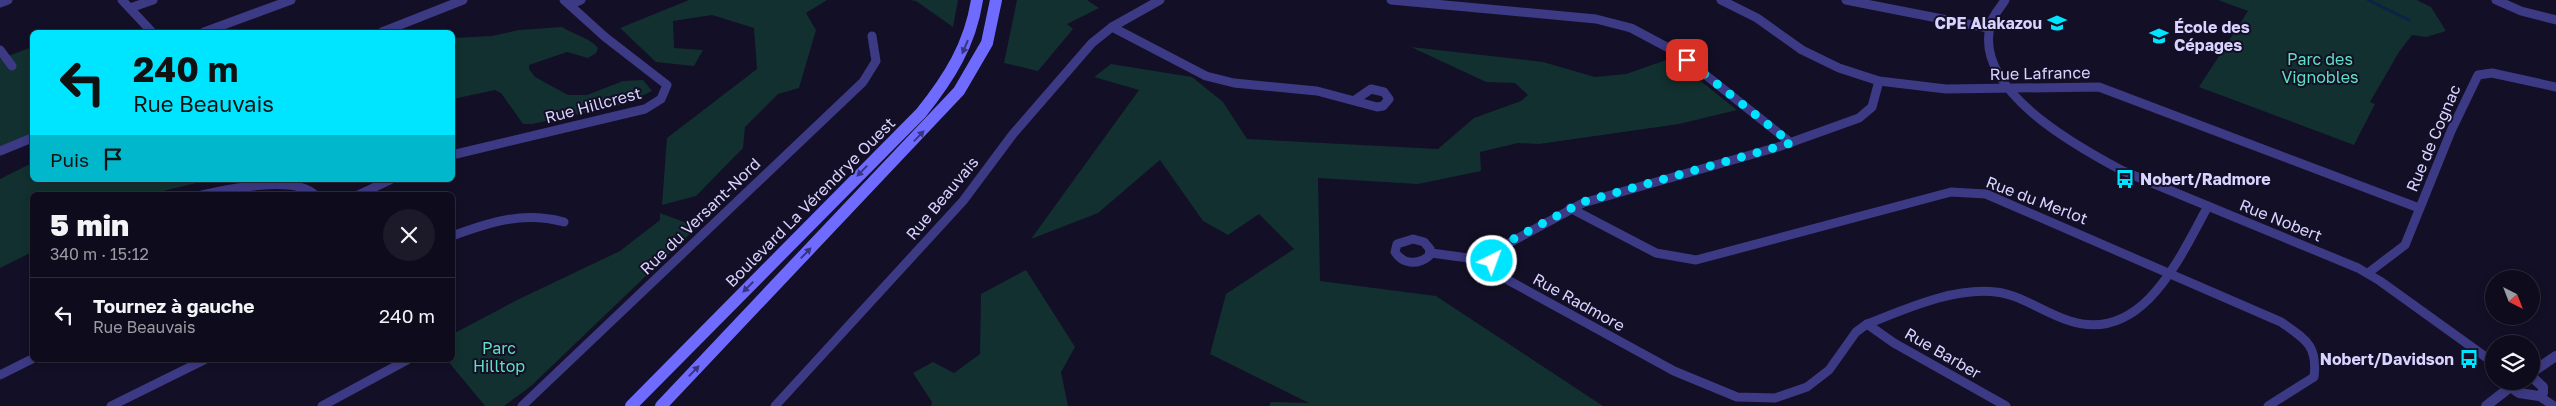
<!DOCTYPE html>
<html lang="fr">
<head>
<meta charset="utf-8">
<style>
	body { margin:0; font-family:"Golos Text",sans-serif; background:#1c1929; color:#f1f3f6; height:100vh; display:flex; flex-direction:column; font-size:19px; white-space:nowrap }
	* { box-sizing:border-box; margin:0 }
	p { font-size:16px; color:#9b9ba3 }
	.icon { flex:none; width:28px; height:28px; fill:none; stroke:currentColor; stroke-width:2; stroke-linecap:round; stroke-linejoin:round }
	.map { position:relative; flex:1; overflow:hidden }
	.side { position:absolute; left:30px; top:192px; width:425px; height:170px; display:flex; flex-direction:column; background:#0e0b1c; border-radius:8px; box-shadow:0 2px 8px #0003,0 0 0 1px #2e2b3b }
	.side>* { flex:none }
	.guide { position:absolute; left:30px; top:30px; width:425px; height:152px; border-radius:8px; box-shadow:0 2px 8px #0003,0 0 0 1px #2e2b3b; background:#00e5ff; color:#111; overflow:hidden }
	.needle { width:32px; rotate:138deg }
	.tools { position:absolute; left:2485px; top:270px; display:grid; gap:10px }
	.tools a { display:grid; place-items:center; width:55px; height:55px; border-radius:50%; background:#0e0b1c; box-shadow:0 2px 8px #0003,0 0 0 1px #2e2b3b; font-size:25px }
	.pin { position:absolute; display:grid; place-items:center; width:42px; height:42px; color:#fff; margin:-21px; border-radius:10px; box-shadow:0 2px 8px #0006 }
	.me { position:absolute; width:55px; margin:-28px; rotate:42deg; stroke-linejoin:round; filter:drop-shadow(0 0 4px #0008) }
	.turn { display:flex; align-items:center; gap:18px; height:105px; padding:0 20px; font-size:22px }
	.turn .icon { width:65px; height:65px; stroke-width:2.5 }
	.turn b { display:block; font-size:35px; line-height:42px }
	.then { display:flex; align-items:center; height:48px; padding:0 20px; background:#0003; gap:10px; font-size:19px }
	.round { display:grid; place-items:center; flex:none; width:52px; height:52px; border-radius:26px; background:#1c1929 }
	.headline { display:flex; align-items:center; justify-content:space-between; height:85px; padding:0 20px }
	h1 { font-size:30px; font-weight:800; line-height:38px }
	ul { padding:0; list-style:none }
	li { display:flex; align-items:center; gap:15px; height:75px; padding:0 20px; border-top:1px solid #2e2b3b }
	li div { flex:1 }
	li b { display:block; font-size:19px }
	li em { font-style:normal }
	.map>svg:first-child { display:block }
	.green { fill:#12302f }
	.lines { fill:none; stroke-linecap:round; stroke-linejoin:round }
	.stream { stroke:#0c2248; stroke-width:3 }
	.minor { stroke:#3d3a85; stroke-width:9 }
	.tertiary { stroke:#3d3a85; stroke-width:10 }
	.secondary { stroke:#6f6bff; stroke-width:12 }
	.oneway { fill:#38347d }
	.route { stroke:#00e5ff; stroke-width:9; stroke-dasharray:0 16.2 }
	.labels { text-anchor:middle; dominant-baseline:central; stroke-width:4; stroke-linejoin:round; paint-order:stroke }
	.poi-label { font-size:16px; font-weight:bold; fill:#d9d4ff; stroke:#130f26; text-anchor:end }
	.park-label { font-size:16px; fill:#5fe0c0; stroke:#130f26 }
	.street-label { font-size:16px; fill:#d9d4ff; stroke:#130f26 }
</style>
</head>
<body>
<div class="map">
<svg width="2556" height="406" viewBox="0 0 2556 406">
	<rect width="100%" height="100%" fill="#130f26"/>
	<g class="green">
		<polygon points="689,0 827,0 806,13 816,30 799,88 778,94 745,127 743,148 696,196 662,205 667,138 757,69 754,28 712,15 673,21 674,48 703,50 694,66 656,62 620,28"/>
		<polygon points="909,0 958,0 953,27 916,1"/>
		<polygon points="1017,0 1087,0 1099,8 1067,24 1073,29 1038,71 1004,63"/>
		<polygon points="2218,0 2417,0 2431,7 2446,31 2426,37 2412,35 2399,52 2370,102 2375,104 2354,145 2199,87 2248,11"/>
		<path d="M562,27C574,35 589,37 598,48L596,53L588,58L567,52L529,65V69L535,77L568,95H587L623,81L643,80L652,91L625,104L532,124H523L501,93L495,90L453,99V38L492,36L519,30Z"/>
		<polygon points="32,47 32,138 3,150 0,146 0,59"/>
		<polygon points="1411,47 1543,62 1595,77 1626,74 1672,58 1737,110 1679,124 1539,144 1518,143 1480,152 1481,171 1418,184 1318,178 1320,281 1436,296 1603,406 1269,406 1271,402 1309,403 1210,354 1226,294 1294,249 1259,214 1228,235 1203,221 1160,160 1098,213 1031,239 1139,90 1094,77 1111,64 1192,77 1223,102 1247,139 1438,149 1474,118 1521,101 1528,95 1515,83 1486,82"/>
		<polygon points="32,163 32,180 209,180 167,190 154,195 32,195 32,252 0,268 0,179"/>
		<polygon points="660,213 697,227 531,386 504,406 485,406 447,360 452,360 453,334 517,300 620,251 660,220"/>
		<polygon points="1026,270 1075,347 1061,372 1068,406 931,406 932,402 913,373 933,362 954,373 980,354 981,294"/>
	</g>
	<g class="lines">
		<polyline class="stream" points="2368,0 2409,20"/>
		<g class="minor">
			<polyline points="122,0 152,32"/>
			<polyline points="1391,0 1596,19 1631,28 1678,53 1791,143"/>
			<polyline points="1721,0 1757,18 1802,50 1839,68 1879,81 1946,89 2099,87 2419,208"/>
			<polyline points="1846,0 1988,28"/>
			<path d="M2005,0C2001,7 1993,15 1991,23C1971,89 2076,146 2123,171L2358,268L2380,281L2494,363"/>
			<polyline points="2496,0 2521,11 2556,20"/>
			<polyline points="0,3 8,0"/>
			<polyline points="570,5 581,0"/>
			<polyline points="130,8 153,0"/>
			<polyline points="1112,27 1206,76 1234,83 1317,91 1377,107 1383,106 1389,99 1384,92 1371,89 1355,100"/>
			<polyline points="204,32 291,0"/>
			<polyline points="382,32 463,0"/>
			<polyline points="0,50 12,66"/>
			<path d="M1879,81L1872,107L1859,118L1778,147L1583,203L1500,248L1494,256L1495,269L1506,279L1674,371L1737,397L1775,398L1807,387L1829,370L1856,332L1867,324C1906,309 1953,287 1996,292C2022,295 2044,313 2070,321C2143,344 2180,257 2208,206"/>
			<polyline points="0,151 32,138"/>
			<polyline points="452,155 645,109 661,99 667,85 605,37 564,0"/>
			<path d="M202,195C228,189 295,175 315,195"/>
			<polyline points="358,195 390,180"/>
			<path d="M1570,208L1656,253L1696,260L1951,192L1986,194L2281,322C2305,339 2318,345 2314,377L2268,406"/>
			<path d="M452,236C490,222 523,211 564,222"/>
			<path d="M1413,239L1424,242L1430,249L1429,256C1418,265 1403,265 1395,252L1397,244Z"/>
			<polyline points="1431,253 1491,261"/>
			<polyline points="2368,273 2405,245 2451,131 2478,75 2492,73 2556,87"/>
			<polyline points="1867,324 1894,343 2006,406"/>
			<polyline points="0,375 32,359"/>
			<polyline points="2539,396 2554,406"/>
			<polyline points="111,406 204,360"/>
			<polyline points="322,406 407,360"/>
			<polyline points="522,406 863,82 876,61 872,36"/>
			<polyline points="775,406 963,201 1013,134 1092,43 1112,27 1160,0"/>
		</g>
		<g class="tertiary">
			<polyline points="2531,373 2556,356"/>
			<polyline points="2502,381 2519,393 2539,396 2543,393 2543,387 2531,376"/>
			<polyline points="2486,406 2509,388"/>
		</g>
		<g class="secondary">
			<path d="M631,406L921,113C949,78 970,45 977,0"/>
			<polyline points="661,406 959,91 987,43 996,0"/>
		</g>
	</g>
	<defs><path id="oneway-solid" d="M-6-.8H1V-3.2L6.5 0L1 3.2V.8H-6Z" transform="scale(1.25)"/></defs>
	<g class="oneway">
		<use href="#oneway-solid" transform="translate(965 47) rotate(113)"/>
		<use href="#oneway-solid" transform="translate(919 136) rotate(-46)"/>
		<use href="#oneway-solid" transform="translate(862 171) rotate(134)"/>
		<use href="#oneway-solid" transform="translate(806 253) rotate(-46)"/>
		<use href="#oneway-solid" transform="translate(748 287) rotate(135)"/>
		<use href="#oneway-solid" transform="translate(694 371) rotate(-46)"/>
	</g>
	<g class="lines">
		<polyline class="route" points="1492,261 1494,254 1508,242 1583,202 1791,143 1687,60"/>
	</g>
	<defs>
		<g id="school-bare" transform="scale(1.5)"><path d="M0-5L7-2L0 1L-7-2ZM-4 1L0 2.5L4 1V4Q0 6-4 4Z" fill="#00e5ff" stroke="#130f26" stroke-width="2.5" paint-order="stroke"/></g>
		<g id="bus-bare" transform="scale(1.5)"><path d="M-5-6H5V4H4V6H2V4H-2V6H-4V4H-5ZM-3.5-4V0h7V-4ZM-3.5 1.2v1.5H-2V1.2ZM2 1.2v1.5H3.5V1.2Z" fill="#00e5ff" stroke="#130f26" stroke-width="2.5" paint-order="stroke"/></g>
	</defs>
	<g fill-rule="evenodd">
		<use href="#school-bare" x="2057" y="23"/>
		<use href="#school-bare" x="2159" y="36"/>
		<use href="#bus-bare" x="2125" y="179"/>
		<use href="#bus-bare" x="2469" y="359"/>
	</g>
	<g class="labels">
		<g class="poi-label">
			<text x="2042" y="23">CPE Alakazou</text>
			<text x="2174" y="27" text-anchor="start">École des<tspan x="2174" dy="18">Cépages</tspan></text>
			<text x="2140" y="179" text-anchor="start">Nobert/Radmore</text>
			<text x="2454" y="359">Nobert/Davidson</text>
		</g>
		<g class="park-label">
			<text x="2320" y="59">Parc des<tspan x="2320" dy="18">Vignobles</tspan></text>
			<text x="499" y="348">Parc<tspan x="499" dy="18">Hilltop</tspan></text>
		</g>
		<g class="street-label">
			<text transform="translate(2040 73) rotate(-1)">Rue Lafrance</text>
			<text transform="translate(593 105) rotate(-15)">Rue Hillcrest</text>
			<text transform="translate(2433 138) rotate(-67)">Rue de Cognac</text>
			<text transform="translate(942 198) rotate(-50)">Rue Beauvais</text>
			<text transform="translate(2037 200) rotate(21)">Rue du Merlot</text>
			<text transform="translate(810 202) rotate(-45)">Boulevard La Vérendrye Ouest</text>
			<text transform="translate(700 216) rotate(-44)">Rue du Versant-Nord</text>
			<text transform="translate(2281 220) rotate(22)">Rue Nobert</text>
			<text transform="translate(1579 302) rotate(29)">Rue Radmore</text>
			<text transform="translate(1943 353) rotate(30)">Rue Barber</text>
		</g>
	</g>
</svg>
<div class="tools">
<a><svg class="needle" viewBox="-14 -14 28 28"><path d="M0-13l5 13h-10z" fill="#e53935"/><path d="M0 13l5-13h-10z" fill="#9b9ba3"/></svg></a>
<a><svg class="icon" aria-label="layers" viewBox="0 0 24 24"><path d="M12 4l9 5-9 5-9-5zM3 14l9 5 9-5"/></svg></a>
</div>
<div class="pin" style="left:1687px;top:60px;background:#d93025"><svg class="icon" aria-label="arrive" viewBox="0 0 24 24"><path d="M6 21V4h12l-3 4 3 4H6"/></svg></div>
<svg class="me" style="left:1492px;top:261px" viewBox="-20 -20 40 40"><circle r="17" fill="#00e5ff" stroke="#fff" stroke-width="3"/><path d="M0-11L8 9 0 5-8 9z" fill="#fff"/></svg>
<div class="guide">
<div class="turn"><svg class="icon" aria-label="left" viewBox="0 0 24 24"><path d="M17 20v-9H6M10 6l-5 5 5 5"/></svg><div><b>240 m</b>Rue Beauvais</div></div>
<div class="then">Puis<svg class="icon" aria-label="arrive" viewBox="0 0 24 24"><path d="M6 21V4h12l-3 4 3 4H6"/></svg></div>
</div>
<section class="side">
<div class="headline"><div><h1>5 min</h1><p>340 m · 15:12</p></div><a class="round"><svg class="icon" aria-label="close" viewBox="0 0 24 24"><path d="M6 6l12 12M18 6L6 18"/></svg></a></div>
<ul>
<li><svg class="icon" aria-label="left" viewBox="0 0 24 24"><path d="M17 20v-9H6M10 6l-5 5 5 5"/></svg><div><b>Tournez à gauche</b><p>Rue Beauvais</p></div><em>240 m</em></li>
</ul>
</section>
</div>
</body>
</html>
